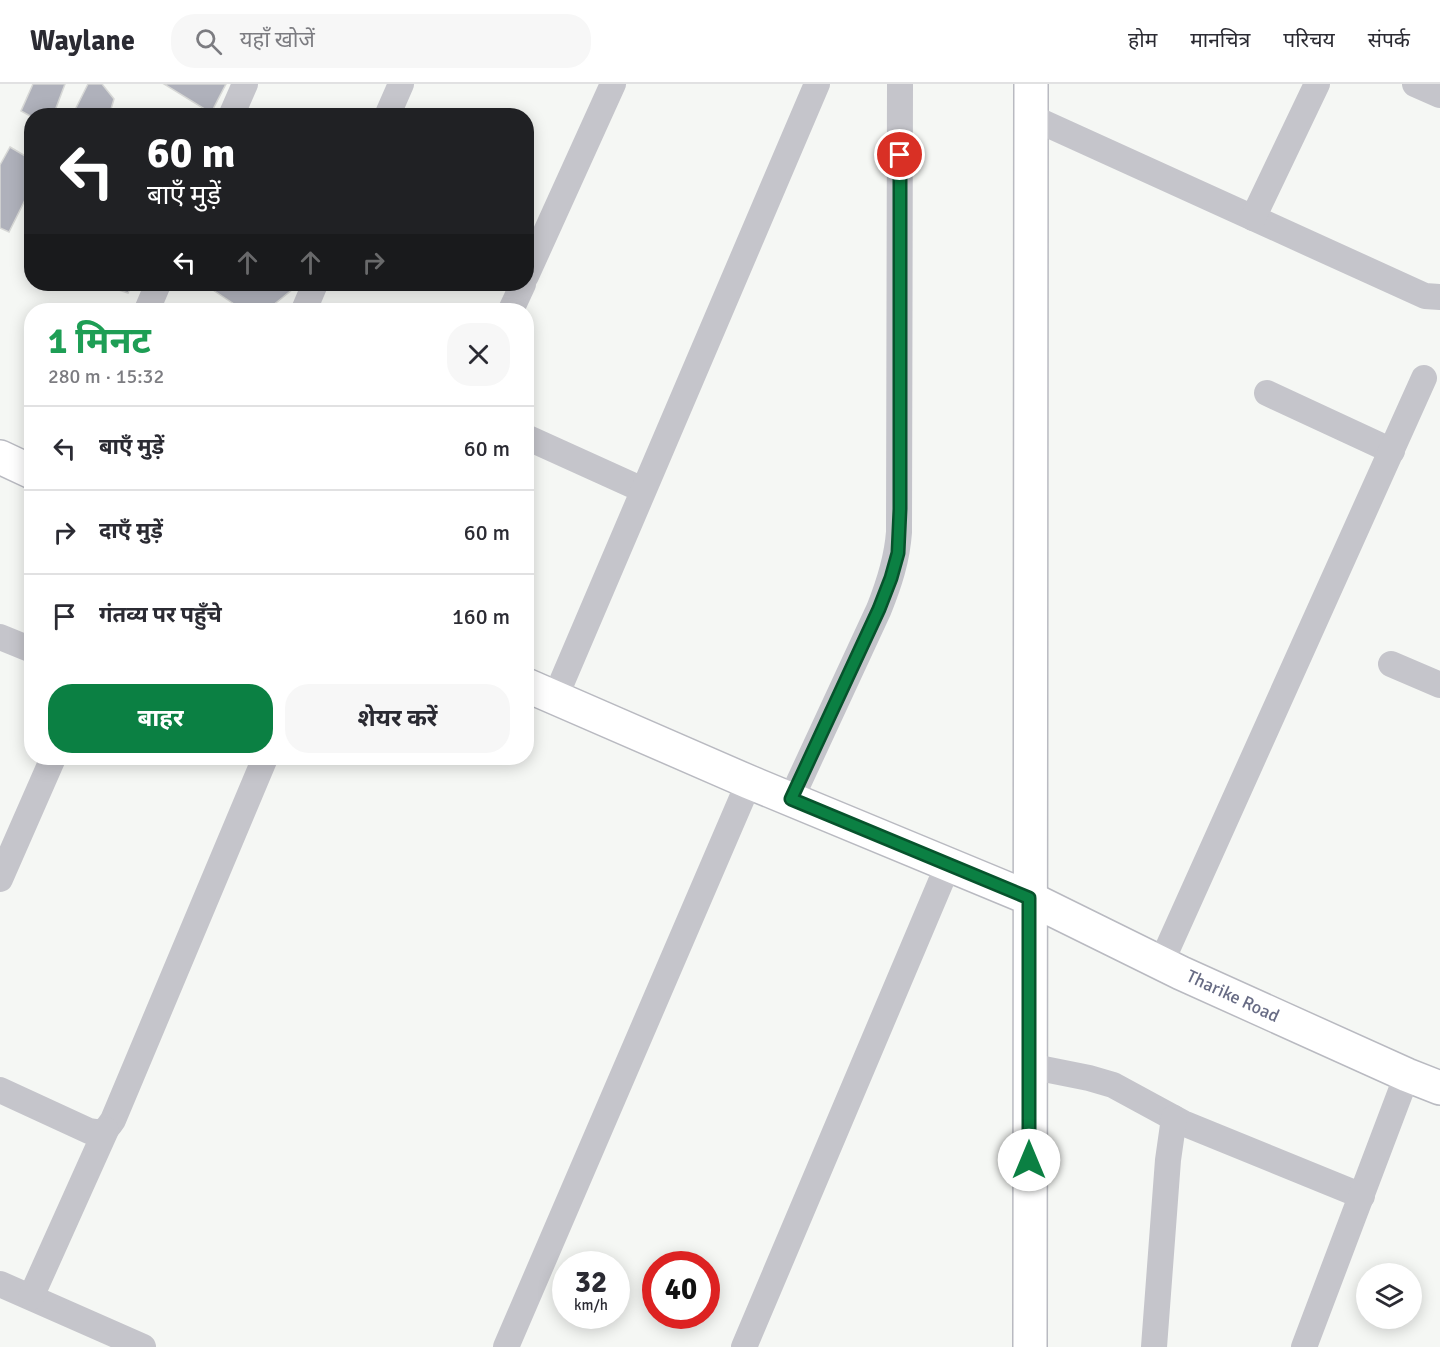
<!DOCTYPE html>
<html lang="hi">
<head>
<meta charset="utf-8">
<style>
	body { margin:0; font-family:Signika,"Noto Sans Devanagari",sans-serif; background:#f7f7f7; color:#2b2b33; height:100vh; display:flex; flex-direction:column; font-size:22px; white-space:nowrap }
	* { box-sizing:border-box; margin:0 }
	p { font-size:20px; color:#7c7c81 }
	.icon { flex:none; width:33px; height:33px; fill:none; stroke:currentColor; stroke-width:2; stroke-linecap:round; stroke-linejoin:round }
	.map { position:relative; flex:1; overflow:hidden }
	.details { position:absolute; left:24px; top:219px; width:510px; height:462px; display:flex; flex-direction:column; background:#fff; border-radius:24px; box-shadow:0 3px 15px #0003 }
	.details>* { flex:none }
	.banner { position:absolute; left:24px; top:24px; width:510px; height:183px; border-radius:24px; box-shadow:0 3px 15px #0003; background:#202124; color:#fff; overflow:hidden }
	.controls { position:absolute; left:1356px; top:1179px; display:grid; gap:12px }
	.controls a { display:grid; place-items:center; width:66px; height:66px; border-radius:50%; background:#fff; box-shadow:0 3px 15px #0003; font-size:30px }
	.speed { position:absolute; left:552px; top:1167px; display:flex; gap:12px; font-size:30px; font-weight:700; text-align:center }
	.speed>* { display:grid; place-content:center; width:78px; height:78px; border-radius:50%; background:#fff; box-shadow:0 3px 15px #0003; line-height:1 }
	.speed small { font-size:15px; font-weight:400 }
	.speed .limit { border:9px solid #d22; background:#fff; color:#111 }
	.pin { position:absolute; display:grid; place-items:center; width:51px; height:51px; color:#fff; margin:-26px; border:3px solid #fff; border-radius:50%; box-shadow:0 2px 6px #0007 }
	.me { position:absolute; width:66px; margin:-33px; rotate:0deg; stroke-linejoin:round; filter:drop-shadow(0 0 4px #0008) }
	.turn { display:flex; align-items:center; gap:21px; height:126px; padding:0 24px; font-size:27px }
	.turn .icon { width:78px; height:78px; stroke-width:2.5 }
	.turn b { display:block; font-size:42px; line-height:51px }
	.lanes { display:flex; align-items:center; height:57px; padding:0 24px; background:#0003; justify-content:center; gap:30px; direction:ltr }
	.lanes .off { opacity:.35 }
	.round { display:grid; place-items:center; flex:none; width:63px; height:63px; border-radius:24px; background:#f7f7f7 }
	.head { display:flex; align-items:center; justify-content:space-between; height:102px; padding:0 24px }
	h1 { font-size:36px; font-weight:700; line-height:45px; color:#1e9e55 }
	.action { display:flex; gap:12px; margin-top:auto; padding:12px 24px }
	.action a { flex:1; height:69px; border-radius:24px; background:#0b8043; color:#fff; font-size:24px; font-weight:700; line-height:69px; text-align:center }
	.action a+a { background:#f7f7f7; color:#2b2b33 }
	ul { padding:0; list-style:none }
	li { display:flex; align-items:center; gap:18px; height:84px; padding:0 24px; border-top:2px solid #e1e1e2 }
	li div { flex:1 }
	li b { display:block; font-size:22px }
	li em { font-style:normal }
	header { display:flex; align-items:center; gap:36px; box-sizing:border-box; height:84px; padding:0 30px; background:#fff; border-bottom:2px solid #e1e1e2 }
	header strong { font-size:28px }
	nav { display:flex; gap:33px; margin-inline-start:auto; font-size:21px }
	.search { width:420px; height:54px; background:#f7f7f7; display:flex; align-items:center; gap:15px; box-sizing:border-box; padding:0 21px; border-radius:24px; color:#7c7c81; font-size:22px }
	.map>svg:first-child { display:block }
	.building { fill:#afb1bb; stroke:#d7d8d6; stroke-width:1.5 }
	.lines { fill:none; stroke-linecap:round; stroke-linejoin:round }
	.secondary-casing { stroke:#b9bac1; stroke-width:36 }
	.street { stroke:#c5c5cb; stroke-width:26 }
	.secondary { stroke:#fff; stroke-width:33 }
	.route-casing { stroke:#07532c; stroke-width:15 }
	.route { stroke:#0b8043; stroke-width:10 }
	.labels { text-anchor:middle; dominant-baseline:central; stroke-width:6; stroke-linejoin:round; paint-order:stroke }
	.street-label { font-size:18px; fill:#676b84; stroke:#fff }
</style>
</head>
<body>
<header>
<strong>Waylane</strong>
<div class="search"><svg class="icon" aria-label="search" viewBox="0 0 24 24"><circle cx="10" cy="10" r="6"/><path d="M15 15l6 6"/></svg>यहाँ खोजें</div>
<nav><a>होम</a><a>मानचित्र</a><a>परिचय</a><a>संपर्क</a></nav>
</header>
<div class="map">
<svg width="1440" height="1263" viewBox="0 0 1440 1263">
	<rect width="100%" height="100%" fill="#f5f7f4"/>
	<g class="building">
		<polygon points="33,0 65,0 53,32 32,33 21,27"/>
		<polygon points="88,0 102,0 114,15 109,32 72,32"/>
		<polygon points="164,0 226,0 211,29"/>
		<polygon points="10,63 32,76 32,102 9,148 0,144 0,81"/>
		<polygon points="101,200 132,200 128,209"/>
		<polygon points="216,200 277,200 293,205 267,226 243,226 213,206"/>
	</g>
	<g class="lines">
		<g class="secondary-casing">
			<g id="secondary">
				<polyline points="0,373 32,388"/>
				<polyline points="526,601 749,698 1029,814 1181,889 1407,991 1440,1004"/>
				<polyline points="1030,1263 1031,0"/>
			</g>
		</g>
		<g class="street">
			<polyline points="1415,0 1440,11"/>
			<polyline points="231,32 245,0"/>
			<polyline points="387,32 401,0"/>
			<polyline points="1031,33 1425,212 1440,213"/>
			<polyline points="1253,134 1317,0"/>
			<polyline points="526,192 613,0"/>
			<polyline points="147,226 158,200"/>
			<polyline points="304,226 315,200"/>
			<polyline points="511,226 523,200"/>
			<polyline points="1267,309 1392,367"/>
			<polyline points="526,353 643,406"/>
			<polyline points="0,553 32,566"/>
			<polyline points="1391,580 1440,601"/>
			<polyline points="555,614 817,0"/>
			<path d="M791,715L879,525C889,500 897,476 899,448L900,0"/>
			<polyline points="0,795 53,674"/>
			<polyline points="1161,879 1424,294"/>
			<polyline points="1029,982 1089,994 1113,1001 1183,1039 1362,1112"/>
			<path d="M0,1006L89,1047C102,1050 106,1047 113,1036L265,674"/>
			<polyline points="0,1200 143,1263"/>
			<polyline points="31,1213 106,1046"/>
			<polyline points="506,1263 749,698"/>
			<polyline points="744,1263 948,781"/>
			<polyline points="1154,1263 1168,1076 1174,1034"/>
			<polyline points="1304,1263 1407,991"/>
		</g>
		<use href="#secondary" class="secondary"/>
	</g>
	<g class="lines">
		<g class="route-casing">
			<polyline id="route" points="900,71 900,425 898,469 891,494 879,525 791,715 1029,814 1029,1076"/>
		</g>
		<use href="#route" class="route"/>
	</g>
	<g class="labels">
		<g class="street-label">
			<text transform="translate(1233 912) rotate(25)">Tharike Road</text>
		</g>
	</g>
</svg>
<div class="controls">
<a><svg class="icon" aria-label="layers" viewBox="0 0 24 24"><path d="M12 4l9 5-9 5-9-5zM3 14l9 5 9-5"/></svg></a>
</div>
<div class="speed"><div>32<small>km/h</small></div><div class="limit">40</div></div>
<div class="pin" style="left:900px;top:71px;background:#d93025"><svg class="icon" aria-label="arrive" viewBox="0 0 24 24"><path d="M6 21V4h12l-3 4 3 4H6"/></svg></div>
<svg class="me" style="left:1029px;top:1076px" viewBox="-20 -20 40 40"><circle r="19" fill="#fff"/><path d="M0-13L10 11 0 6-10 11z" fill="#0b8043"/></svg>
<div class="banner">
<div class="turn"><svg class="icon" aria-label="left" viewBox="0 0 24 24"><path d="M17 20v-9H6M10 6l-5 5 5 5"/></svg><div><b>60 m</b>बाएँ मुड़ें</div></div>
<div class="lanes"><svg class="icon" aria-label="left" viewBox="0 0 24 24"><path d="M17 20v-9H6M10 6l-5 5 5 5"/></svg><svg class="icon off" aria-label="ahead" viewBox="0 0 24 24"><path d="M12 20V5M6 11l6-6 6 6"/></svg><svg class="icon off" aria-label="ahead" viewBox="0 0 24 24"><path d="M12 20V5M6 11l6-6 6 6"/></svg><svg class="icon off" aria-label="right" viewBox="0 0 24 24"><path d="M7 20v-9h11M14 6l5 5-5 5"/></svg></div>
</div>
<section class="details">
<div class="head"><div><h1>1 मिनट</h1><p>280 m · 15:32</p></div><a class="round"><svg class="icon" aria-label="close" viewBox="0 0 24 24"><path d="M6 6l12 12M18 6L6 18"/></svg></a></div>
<ul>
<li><svg class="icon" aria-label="left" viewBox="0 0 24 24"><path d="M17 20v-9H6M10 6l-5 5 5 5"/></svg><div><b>बाएँ मुड़ें</b></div><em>60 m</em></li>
<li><svg class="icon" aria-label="right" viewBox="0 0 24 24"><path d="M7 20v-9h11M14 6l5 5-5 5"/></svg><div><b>दाएँ मुड़ें</b></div><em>60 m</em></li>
<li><svg class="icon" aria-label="arrive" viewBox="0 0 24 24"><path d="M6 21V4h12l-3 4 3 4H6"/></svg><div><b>गंतव्य पर पहुँचे</b></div><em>160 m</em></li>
</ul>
<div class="action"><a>बाहर</a><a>शेयर करें</a></div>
</section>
</div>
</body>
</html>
